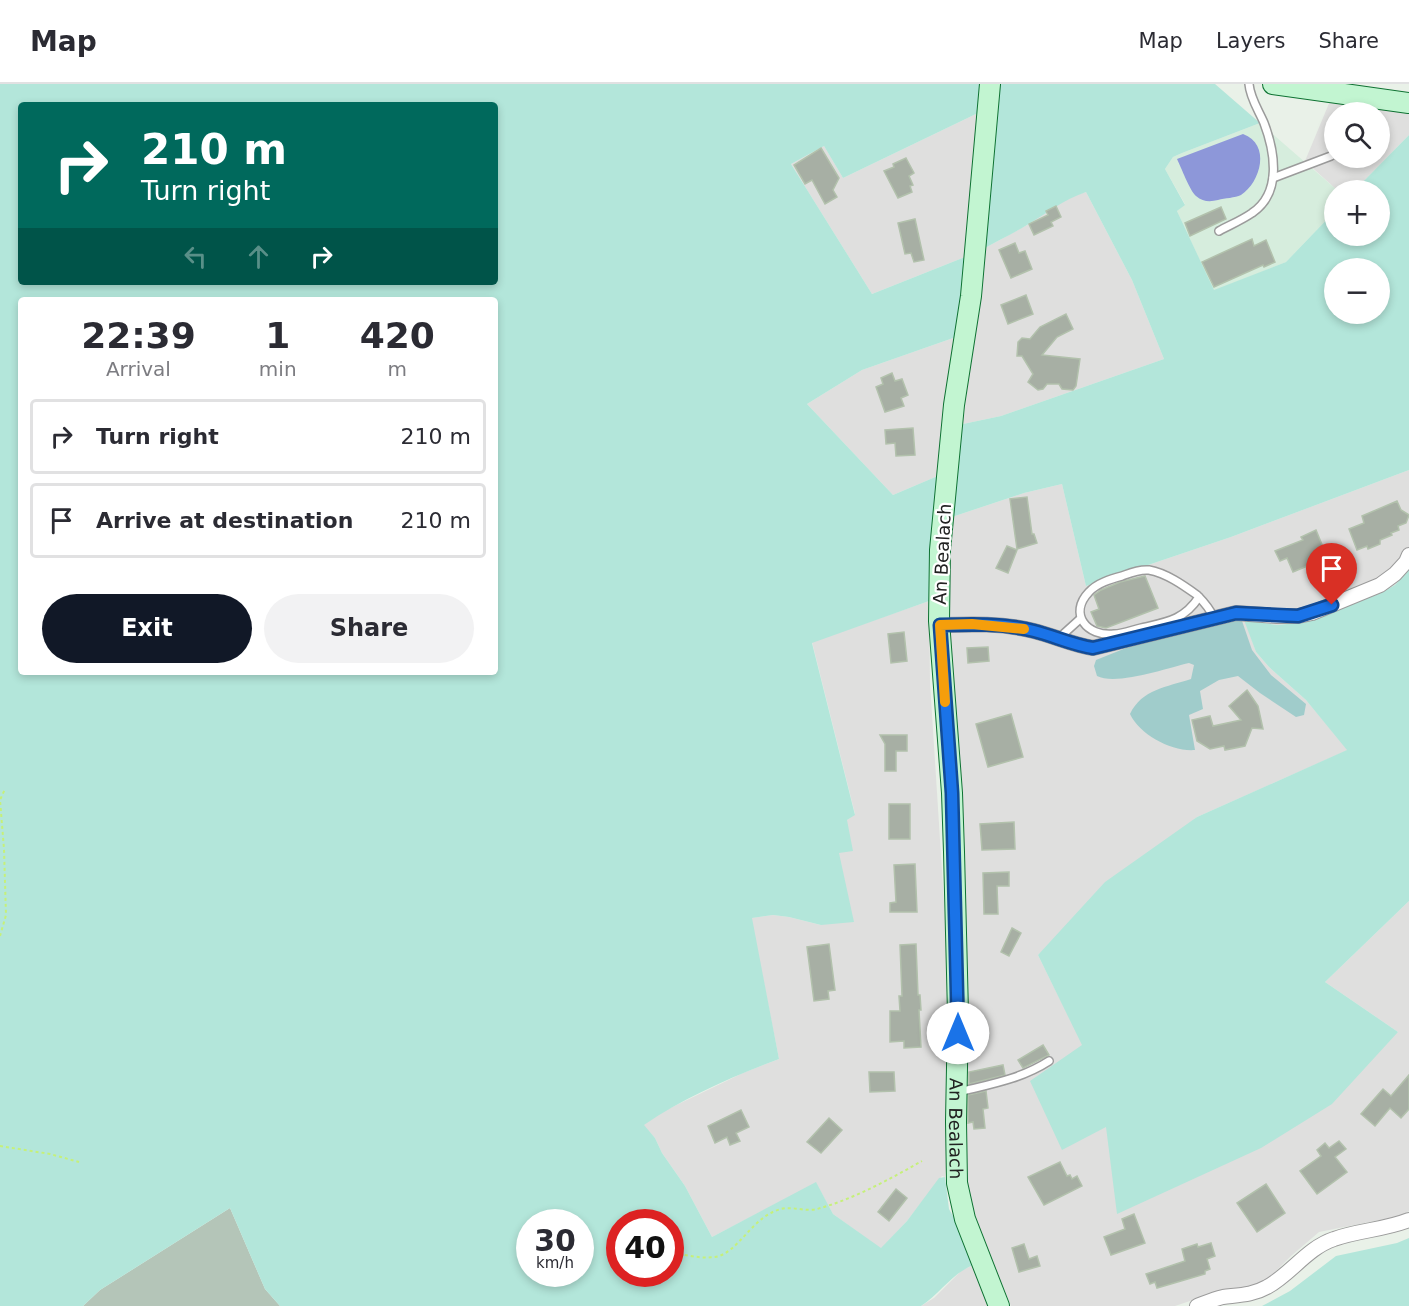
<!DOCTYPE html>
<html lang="en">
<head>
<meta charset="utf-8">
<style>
	body { margin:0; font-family:"DejaVu Sans",sans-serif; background:#f2f2f3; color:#2b2b33; height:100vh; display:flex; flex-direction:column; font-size:22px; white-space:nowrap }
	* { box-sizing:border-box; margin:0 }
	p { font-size:20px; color:#7c7c81 }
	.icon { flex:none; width:33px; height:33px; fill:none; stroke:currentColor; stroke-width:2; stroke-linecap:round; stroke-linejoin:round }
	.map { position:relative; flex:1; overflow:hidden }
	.panel { position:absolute; left:18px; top:213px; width:480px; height:378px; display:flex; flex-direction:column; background:#fff; border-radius:6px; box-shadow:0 3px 9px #0003 }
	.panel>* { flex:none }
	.banner { position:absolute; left:18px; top:18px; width:480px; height:183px; border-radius:6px; box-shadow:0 3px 9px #0003; background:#00695c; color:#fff; overflow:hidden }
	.fabs { position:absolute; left:1324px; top:18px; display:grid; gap:12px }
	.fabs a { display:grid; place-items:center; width:66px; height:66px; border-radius:50%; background:#fff; box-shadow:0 3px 9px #0003; font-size:30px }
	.speed { position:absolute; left:516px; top:1125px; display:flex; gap:12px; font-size:30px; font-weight:700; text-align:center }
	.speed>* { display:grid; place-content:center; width:78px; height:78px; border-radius:50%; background:#fff; box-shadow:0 3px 9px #0003; line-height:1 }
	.speed small { font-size:15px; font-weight:400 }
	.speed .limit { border:9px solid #d22; background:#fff; color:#111 }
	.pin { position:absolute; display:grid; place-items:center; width:51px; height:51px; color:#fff; margin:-62px -26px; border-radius:50% 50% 50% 0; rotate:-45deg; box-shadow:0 0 6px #0007 }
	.pin .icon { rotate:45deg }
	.me { position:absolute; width:66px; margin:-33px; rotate:0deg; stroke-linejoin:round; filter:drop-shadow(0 0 4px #0008) }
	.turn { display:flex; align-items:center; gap:21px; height:126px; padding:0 24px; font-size:27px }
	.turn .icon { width:78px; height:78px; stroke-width:2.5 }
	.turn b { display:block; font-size:42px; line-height:51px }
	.lanes { display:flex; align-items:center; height:57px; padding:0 24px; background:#0003; justify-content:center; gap:30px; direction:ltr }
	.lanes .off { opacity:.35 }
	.eta { display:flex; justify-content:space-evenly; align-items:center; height:102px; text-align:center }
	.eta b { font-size:36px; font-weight:800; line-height:42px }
	.primary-button { display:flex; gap:12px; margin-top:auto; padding:12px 24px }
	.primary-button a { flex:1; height:69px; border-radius:36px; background:#111827; color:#fff; font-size:24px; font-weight:800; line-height:69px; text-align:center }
	.primary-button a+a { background:#f2f2f3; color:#2b2b33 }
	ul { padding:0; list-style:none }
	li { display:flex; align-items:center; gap:18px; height:75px; margin:0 12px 9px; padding:0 12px; border:3px solid #e1e1e2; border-radius:6px }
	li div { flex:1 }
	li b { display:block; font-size:22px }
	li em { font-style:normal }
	header { display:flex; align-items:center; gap:36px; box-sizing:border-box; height:84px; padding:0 30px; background:#fff; border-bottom:2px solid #e1e1e2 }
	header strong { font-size:28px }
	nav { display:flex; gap:33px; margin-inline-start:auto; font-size:21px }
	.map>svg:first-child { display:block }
	.residential { fill:#dfdfde; fill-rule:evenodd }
	.construction { fill:#b4c5b8 }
	.farmland { fill:#d6eddd }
	.grass { fill:#b3e6da; fill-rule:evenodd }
	.forest { fill:#a0cccb }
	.pitch { fill:#8d97d9 }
	.building { fill:#a7afa4; stroke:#b2c1ac; stroke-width:1.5 }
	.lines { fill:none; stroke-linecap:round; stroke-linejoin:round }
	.lane-casing { stroke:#9b9b9b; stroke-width:10 }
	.street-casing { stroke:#9b9b9b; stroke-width:16 }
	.secondary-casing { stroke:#0e7232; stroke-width:22 }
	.path { stroke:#c6f07a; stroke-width:2; stroke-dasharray:3 3; stroke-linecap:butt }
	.lane { stroke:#fff; stroke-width:7 }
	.street { stroke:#fff; stroke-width:14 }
	.secondary { stroke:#c2f5d1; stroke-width:20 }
	.route-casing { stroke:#114b97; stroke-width:15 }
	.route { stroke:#1a73e8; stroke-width:10 }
	.slow { stroke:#f59e0b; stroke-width:10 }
	.labels { text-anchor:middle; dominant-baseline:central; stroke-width:4.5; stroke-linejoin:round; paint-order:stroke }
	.street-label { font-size:18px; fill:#212121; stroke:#fff }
</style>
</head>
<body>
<header>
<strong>Map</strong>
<nav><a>Map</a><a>Layers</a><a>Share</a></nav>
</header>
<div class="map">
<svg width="1409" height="1222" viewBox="0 0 1409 1222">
	<rect width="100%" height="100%" fill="#e9f1e8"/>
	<g class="residential">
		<path d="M1330,17L1409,26V51L1355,106H1337L1305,77ZM1335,28H1380V74H1335Z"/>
		<polygon points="978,29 965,173 872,210 791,80 824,62 843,94"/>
		<polygon points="1086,108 1132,196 1164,275 1001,332 963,340 985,164 1029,140 1046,127 1073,112"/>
		<polygon points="956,253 940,391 893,411 807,320 862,286"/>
		<polygon points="1409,386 1409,486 1395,501 1381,509 1307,538 1277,541 1245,536 1256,568 1269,583 1306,616 1348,666 1197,733 1038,871 1083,961 1106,1042 1398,948 1325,898 1409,817 1409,1127 1400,1132 1319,1148 1291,1172 1270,1193 1258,1200 1240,1205 1220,1207 1175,1222 1011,1222 968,1120 963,1100 946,528 949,434 1024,409 1062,400 1086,502 1231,453"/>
		<polygon points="929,517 930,599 950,912 948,1066 945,1093 942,1092 907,1137 881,1165 833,1130 816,1099 712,1153 685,1102 662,1069 655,1054 643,1041 664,1027 743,989 779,975 751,834 773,831 789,833 821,841 847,736 855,730 812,558"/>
		<polygon points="974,1181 991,1222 921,1222 934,1214 962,1186"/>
	</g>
	<polygon class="construction" points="230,1124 265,1205 280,1222 83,1222 100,1206"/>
	<polygon class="farmland" points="1260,39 1337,106 1335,106 1335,127 1286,178 1214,207 1177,127 1185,120 1165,85 1173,73 1182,69"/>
	<g class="grass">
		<path d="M0,0H981L978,29L843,94L824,62L791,80L872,210L965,173L956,253L862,286L807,320L893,411L940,391L929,469V517L812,559L855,731L847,736L853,767L839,769L854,838L821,841L789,833L773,831L752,834L779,975C732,993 685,1013 644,1041L655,1054L662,1069L685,1102L712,1153L816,1098L833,1130L881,1164L907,1137L939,1094L945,1093L949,1125L962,1148L974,1181C953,1188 940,1210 921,1222H280L265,1205L230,1124L100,1206L83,1222H0ZM21,21H495V198H21ZM21,216H495V588H21ZM530,1138H580V1190H530ZM620,1138H670V1190H620Z"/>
		<path d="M995,0H1215L1260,39L1182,69L1173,73L1165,85L1185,121L1177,127L1214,206L1286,178L1335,127V152H1380V106H1355L1409,51V386L1231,453L1086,502L1062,400L1024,409L949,434L963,340L1001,332L1164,275L1132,196L1086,108C1063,116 1047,129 1027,141C1014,149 999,156 985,164ZM1335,184H1380V230H1335Z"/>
		<polygon points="1409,486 1409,817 1325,898 1398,948 1332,1020 1261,1064 1117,1130 1106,1043 1062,1066 1030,997 1082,961 1038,871 1105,798 1197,733 1347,666 1306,616 1269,583 1256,568 1244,536 1277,541 1307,538 1381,509 1395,501"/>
		<polygon points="1409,1154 1409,1222 1262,1222 1290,1207 1336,1172 1397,1159"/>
	</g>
	<path class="forest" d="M1241,534L1252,566L1271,591L1306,620L1304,631L1296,633L1260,609L1238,592L1219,596L1200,607L1203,625L1189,631L1195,666C1172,668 1140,651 1130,630C1142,605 1167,603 1191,595L1194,581L1189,579C1167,584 1116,602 1097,592L1094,582L1096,576L1126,564L1202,542Z"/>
	<path class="pitch" d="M1243,50C1271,60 1261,98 1241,111C1235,114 1225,114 1218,116C1210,118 1203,118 1196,112C1190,107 1181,83 1177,75Z"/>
	<g class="building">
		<polygon points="821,64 839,94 833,106 837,113 825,120 812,96 805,100 794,81"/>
		<polygon points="906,74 914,89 909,92 913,101 910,102 912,108 898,114 884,87 894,83 893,80"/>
		<polygon points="1056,122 1061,133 1051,138 1053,142 1034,151 1029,140 1048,131 1046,127"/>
		<polygon points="1221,123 1226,135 1190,152 1185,139"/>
		<polygon points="915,135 924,176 914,178 911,169 905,170 898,139"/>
		<polygon points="1252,155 1254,162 1266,156 1275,178 1264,183 1263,181 1214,203 1202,178"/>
		<polygon points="1015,159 1019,169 1025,167 1032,185 1011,194 999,166"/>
		<polygon points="1026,211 1033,230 1008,240 1001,221"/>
		<polygon points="1066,230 1073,245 1057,253 1042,271 1080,275 1076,302 1073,306 1062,305 1059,300 1047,300 1043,305 1038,306 1028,298 1033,290 1022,272 1017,272 1018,258 1022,254 1030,255 1040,243"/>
		<polygon points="892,289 895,297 902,295 908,311 901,314 904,322 885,328 876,303 883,300 881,294"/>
		<polygon points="913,344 915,371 896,372 895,359 886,360 885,346"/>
		<polygon points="1027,413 1032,450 1034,450 1037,459 1017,465 1010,415"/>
		<polygon points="1397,417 1401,426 1409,431 1406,439 1398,442 1399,446 1391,449 1392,451 1380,456 1380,460 1368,465 1367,462 1357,466 1349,445 1364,439 1362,432"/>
		<polygon points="1316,446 1323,463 1320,465 1324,475 1293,488 1287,474 1280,477 1275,467 1303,456 1301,453"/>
		<polygon points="1007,462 1017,466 1008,489 996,484"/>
		<polygon points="1145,492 1158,524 1106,544 1097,542 1091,528 1099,525 1094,511 1101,506 1120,498"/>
		<polygon points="904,548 907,577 891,579 888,550"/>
		<polygon points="988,563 989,577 968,579 967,564"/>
		<polygon points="1247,606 1258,622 1263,645 1252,644 1245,662 1225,666 1224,662 1210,665 1197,657 1192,636 1210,632 1213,642 1241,636 1229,622"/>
		<polygon points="1011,630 1023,673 988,683 976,640"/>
		<polygon points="880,651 907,651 907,667 896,667 896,687 885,687 885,660"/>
		<rect x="889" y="720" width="21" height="35"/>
		<polygon points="1014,738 1015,765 982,766 980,740"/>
		<polygon points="915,780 917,828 890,828 890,819 896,818 894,781"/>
		<polygon points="1009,788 1009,802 997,802 998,830 984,830 983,789"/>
		<polygon points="1012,844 1021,849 1009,872 1001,868"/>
		<polygon points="829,860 835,906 828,907 829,915 814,917 807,863"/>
		<polygon points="916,860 918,911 920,911 921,926 919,926 921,963 904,964 904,957 890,958 890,927 900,927 899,912 902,912 900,861"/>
		<polygon points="1043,961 1049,971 1023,984 1018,976"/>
		<polygon points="1003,981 1005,991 969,1000 969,988"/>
		<polygon points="869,988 894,988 895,1007 870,1008"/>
		<polygon points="1409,991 1409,1025 1401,1034 1390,1024 1375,1042 1361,1030 1383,1005 1391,1012"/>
		<polygon points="986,1007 988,1024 983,1025 985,1044 974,1045 973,1038 968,1039 968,1011"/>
		<polygon points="741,1026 749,1043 736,1049 740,1057 730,1061 727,1053 715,1059 708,1042"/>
		<polygon points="829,1034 842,1046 821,1069 807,1058"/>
		<polygon points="1339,1057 1346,1065 1335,1073 1347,1088 1317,1110 1300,1087 1321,1072 1317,1066 1325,1059 1329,1064"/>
		<polygon points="1060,1078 1067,1092 1070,1091 1072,1095 1077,1092 1082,1102 1044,1121 1028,1093"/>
		<polygon points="1266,1100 1285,1129 1257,1148 1237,1119"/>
		<polygon points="896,1105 907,1114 889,1137 878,1128"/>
		<polygon points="1134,1130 1145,1159 1111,1171 1104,1153 1125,1145 1122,1135"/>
		<polygon points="1211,1159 1215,1172 1207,1175 1210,1185 1205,1187 1205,1190 1157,1204 1155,1198 1150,1200 1146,1190 1185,1177 1182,1165 1197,1160 1198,1163"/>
		<polygon points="1024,1160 1029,1175 1037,1172 1040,1182 1019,1188 1012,1164"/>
	</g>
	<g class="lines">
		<g class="lane-casing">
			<g id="lane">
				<polyline points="1273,94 1331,72"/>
				<path d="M1219,147C1230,141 1242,136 1252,129C1282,109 1275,68 1264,39C1259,27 1250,14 1249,0"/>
				<path d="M1199,513C1184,536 1167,538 1141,544C1132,546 1123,550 1114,550C1087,553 1068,530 1089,508C1097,499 1111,495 1122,492C1130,489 1139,485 1149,486C1166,489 1183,501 1197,511C1204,518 1210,525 1214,534"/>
				<polyline points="1059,554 1080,535"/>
				<path d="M959,1008C991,1000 1021,995 1049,977"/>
			</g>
		</g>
		<g class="street-casing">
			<g id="street">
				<path d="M940,541C971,540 1003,539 1034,547C1054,552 1073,561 1093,564L1236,529L1277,532H1298L1312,529L1380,501L1395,490L1406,478L1409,471"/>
				<path d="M1197,1222C1205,1219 1214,1215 1223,1213C1239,1211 1253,1211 1267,1203C1291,1190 1307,1164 1334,1155C1359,1146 1384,1146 1409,1136"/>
			</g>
		</g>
		<g class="secondary-casing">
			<g id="secondary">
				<path id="s1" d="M990,0L971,212L954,321L947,393L940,466L939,537L952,709L954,768L958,929L956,1038L957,1099L965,1135L999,1222"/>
				<polyline points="1273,0 1409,19"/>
			</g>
		</g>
		<g class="path">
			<polyline points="0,852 6,831 4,765 0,716 5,705"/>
			<polyline points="0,1062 50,1070 79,1078"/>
			<path d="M673,1169C687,1171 701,1175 715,1173C739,1169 752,1132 781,1125C793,1122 806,1128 817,1125C854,1115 890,1095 922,1077"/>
		</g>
		<use href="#lane" class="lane"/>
		<use href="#street" class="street"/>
		<use href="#secondary" class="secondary"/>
	</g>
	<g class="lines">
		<g class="route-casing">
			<path id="route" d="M958,949L952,709L940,541C971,540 1003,539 1034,547C1054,552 1073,561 1093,564L1236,529L1298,532L1332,521"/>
		</g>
		<use href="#route" class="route"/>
		<polyline class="slow" points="945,618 940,541 972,540 1024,545"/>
	</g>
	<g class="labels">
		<g class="street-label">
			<text transform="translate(942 470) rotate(-87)">An Bealach</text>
			<text stroke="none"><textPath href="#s1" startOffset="1048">An Bealach</textPath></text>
		</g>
	</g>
</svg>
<div class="fabs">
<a><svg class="icon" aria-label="search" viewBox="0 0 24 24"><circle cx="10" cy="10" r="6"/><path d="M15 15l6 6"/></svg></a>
<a>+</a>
<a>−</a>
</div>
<div class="speed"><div>30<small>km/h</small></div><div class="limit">40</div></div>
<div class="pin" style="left:1332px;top:521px;background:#d93025"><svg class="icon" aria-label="arrive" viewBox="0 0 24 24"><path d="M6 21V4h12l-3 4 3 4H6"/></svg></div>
<svg class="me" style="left:958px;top:949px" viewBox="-20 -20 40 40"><circle r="19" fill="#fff"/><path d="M0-13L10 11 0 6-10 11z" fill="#1a73e8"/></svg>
<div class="banner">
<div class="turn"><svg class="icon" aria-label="right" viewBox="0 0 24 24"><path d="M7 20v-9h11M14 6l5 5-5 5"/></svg><div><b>210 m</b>Turn right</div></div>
<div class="lanes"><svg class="icon off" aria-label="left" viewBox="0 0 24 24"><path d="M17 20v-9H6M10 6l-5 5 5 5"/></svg><svg class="icon off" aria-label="ahead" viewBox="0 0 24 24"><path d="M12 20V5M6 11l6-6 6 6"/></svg><svg class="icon" aria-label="right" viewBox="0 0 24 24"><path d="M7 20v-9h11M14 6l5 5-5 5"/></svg></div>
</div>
<section class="panel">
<div class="eta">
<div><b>22:39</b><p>Arrival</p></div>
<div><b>1</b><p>min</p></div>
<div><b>420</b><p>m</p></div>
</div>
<ul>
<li><svg class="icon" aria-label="right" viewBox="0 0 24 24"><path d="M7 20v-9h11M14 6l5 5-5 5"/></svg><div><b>Turn right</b></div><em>210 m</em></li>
<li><svg class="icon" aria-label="arrive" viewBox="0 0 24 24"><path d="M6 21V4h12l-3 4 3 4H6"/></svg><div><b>Arrive at destination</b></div><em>210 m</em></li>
</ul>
<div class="primary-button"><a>Exit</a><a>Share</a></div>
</section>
</div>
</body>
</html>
